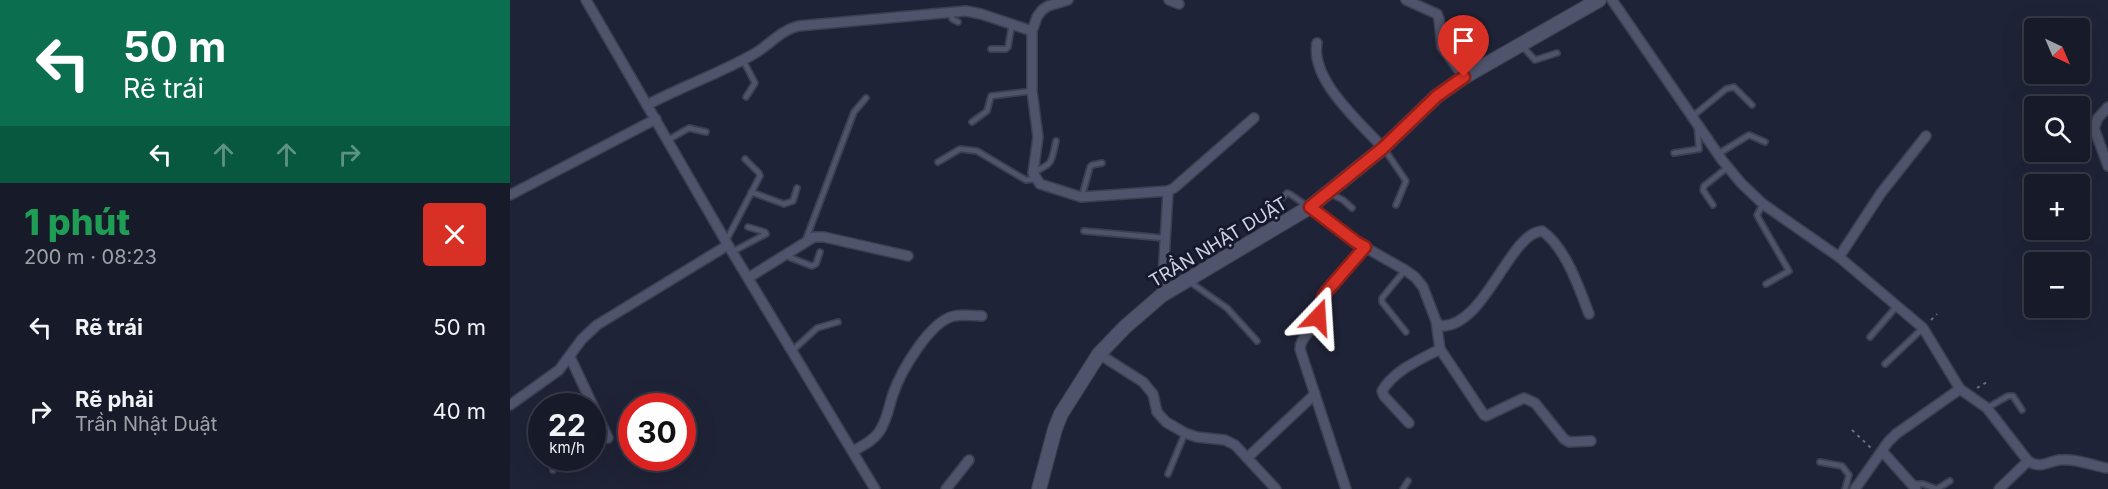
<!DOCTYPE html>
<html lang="vi">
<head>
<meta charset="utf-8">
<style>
	body { margin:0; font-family:Inter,sans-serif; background:#242735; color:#f1f3f6; height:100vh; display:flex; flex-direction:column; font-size:22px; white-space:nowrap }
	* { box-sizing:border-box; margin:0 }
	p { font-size:20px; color:#9ea1a8 }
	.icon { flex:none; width:33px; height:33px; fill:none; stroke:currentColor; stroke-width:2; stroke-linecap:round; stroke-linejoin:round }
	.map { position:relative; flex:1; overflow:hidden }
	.drawer { display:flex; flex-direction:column; background:#171a29; width:510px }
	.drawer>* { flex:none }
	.hud { background:#0b6e4f; color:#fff; overflow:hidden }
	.needle { width:39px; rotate:136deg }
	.fabs { position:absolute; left:1514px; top:18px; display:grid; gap:12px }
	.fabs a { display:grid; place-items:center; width:66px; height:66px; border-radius:6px; background:#171a29; box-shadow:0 6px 24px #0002,0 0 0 2px #363846; font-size:30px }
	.speed { position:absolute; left:18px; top:393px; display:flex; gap:12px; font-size:30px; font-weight:700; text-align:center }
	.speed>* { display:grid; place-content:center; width:78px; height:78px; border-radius:50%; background:#171a29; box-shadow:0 6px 24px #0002,0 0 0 2px #363846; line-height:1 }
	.speed small { font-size:15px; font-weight:400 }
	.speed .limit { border:9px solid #d22; background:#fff; color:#111 }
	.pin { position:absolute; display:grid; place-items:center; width:51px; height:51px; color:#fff; margin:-62px -26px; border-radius:50% 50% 50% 0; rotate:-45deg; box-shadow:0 0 6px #0007 }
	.pin .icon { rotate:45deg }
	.me { position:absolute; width:66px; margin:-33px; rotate:20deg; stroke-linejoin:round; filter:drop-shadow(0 0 4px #0008) }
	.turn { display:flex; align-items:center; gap:21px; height:126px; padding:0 24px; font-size:27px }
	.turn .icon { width:78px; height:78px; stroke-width:2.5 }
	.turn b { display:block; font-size:42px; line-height:51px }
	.lanes { display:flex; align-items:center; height:57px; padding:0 24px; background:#0003; justify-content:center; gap:30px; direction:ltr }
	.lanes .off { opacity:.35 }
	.round { display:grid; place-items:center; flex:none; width:63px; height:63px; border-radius:6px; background:#242735 }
	.headline { display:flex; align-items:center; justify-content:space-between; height:102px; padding:0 24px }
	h1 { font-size:36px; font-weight:800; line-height:45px; color:#1e9e55 }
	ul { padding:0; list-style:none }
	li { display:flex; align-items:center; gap:18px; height:84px; padding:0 24px }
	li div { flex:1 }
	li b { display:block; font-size:22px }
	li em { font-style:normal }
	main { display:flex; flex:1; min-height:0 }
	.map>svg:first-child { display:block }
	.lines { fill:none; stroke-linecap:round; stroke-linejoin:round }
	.lane-casing { stroke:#3c3f50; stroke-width:8 }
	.street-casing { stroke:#3c3f50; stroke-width:12 }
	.secondary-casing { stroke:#3c3f50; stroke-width:16 }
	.path { stroke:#6b6f80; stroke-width:2; stroke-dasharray:3 4.5; stroke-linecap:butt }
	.lane { stroke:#4f536b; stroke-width:4.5 }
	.street { stroke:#4f536b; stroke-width:9 }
	.secondary { stroke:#4f536b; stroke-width:14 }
	.route-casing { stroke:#8d1f18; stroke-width:15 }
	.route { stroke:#d93025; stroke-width:10 }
	.labels { text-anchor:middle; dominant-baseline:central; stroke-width:6; stroke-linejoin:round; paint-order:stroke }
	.street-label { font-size:18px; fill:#cfd2e0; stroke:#16192d }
</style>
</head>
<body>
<main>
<section class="drawer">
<div class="hud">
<div class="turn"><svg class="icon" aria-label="left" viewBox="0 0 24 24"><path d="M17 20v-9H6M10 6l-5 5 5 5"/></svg><div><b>50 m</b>Rẽ trái</div></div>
<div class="lanes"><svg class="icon" aria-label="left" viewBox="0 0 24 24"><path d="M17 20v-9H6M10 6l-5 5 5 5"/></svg><svg class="icon off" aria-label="ahead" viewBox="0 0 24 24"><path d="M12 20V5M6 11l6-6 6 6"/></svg><svg class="icon off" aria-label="ahead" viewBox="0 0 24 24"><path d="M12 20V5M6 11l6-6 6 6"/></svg><svg class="icon off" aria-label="right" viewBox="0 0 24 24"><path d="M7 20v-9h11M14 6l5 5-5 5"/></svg></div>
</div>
<div class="headline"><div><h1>1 phút</h1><p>200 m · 08:23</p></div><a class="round" style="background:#d93025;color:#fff"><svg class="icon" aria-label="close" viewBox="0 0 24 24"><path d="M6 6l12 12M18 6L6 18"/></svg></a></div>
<ul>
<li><svg class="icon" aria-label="left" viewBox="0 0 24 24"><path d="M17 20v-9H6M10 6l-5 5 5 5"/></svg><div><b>Rẽ trái</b></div><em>50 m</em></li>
<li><svg class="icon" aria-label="right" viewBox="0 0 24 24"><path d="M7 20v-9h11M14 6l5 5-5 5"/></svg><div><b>Rẽ phải</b><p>Trần Nhật Duật</p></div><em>40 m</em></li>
</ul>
</section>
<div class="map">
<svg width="1598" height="489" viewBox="0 0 1598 489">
	<rect width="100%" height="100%" fill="#1f2337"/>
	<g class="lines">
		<g class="lane-casing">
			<g id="lane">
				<polyline points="441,12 442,19 448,22"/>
				<polyline points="1013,47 1025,60 1047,53"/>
				<polyline points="481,49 496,49 498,47 502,24"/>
				<polyline points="233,60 245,83 236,97"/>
				<polyline points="1183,116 1216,89 1224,87 1242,105"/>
				<polyline points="462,122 477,111 481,96 522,91"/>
				<polyline points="158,140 179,128 196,132"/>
				<polyline points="875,150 896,181 886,205"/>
				<polyline points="1164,153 1189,149 1187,125"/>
				<polyline points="1208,154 1239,135 1255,142"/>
				<polyline points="428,162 450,149 467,151 509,176 516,180 525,179"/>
				<path d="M524,172C544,163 541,162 546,141"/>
				<polyline points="241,192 274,204 283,201 287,188"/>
				<polyline points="821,194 833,200 842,208"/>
				<polyline points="572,196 580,167 582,165 592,163"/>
				<polyline points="771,199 777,193 780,194 797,206"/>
				<polyline points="1253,204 1247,215 1249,219 1279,271 1256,284"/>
				<polyline points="1203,205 1193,190 1194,186 1218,167"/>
				<polyline points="574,231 654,238"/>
				<polyline points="296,239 344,112 356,98"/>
				<polyline points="216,241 250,176 249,173 235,159"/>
				<polyline points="222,252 256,234 255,232 238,227"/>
				<polyline points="276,256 302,266 306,264 310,252"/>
				<polyline points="895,270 872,298 872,302 896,332"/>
				<polyline points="680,282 717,308 747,341"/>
				<polyline points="1360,337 1387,306"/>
				<polyline points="282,351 307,328 328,322"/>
				<polyline points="1375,364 1413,328"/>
				<polyline points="1477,408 1498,396 1503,396 1512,410"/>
				<polyline points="1310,462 1332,466 1339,475 1335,489"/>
				<polyline points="43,470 44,458"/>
				<polyline points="658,474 675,433"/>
				<polyline points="1404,484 1413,484 1427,489 1440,481"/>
				<polyline points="893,489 898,481"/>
			</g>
		</g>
		<g class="street-casing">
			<g id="street">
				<polyline points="76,0 218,245 365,489"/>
				<polyline points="558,0 538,6 532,10 527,17 522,31 522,91 528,137 523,173 530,184 571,197 658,191 664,188 744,118"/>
				<polyline points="659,0 669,4"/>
				<polyline points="896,0 927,14 929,19 932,47 954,77"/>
				<path d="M1102,0L1212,160L1231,183L1253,204L1329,257L1413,328L1450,389L1477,408L1518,461C1530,469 1537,462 1549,460C1564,458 1582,465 1596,468"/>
				<path d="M807,43C800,80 850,122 873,148"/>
				<path d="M137,105C171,87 208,74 242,55C259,46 269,31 288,26L456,11L471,14L522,31"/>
				<polyline points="1598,107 1588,118 1584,128 1598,166"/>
				<polyline points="0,195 146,119"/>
				<polyline points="800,207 846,242 895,270 905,277 913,287 926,321 930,349 974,415 976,416 1014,398 1025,403 1054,439 1059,442 1081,441"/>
				<polyline points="1329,257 1371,193 1416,136"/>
				<polyline points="238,278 304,237 314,237 398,256"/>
				<polyline points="652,295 658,191"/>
				<path d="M926,321L930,326C975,328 999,233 1032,231C1055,246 1070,290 1079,314"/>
				<polyline points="589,354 633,382 643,394 647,412 656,422 675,433 687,437 715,440 725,445 766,489"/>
				<polyline points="60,357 98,438"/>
				<polyline points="0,405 49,370 72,339 87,325 218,245"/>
				<path d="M899,423L874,396L872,391C884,370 910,360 930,349"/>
				<path d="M343,451C352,446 363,441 369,432C377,421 379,406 383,394C391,371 420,321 444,316C453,314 463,316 472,316"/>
				<polyline points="1372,451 1406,489"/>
				<polyline points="737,458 805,394"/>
				<polyline points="436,489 459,460"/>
				<path d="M836,489L790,349C790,337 803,330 807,320C812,310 811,300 817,291L855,247"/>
				<polyline points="1345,489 1378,442 1386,434 1450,389"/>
				<polyline points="1489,489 1518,461"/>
			</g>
		</g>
		<g class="secondary-casing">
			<polyline id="secondary" points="529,489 545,429 551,414 589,354 615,327 652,295 800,207 873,148 927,96 954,77 1089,0"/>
		</g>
		<g class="path">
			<polyline points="1421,320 1427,314"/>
			<polyline points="1467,388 1477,382"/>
			<polyline points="1342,430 1362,449"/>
		</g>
		<use href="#lane" class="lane"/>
		<use href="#street" class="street"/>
		<use href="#secondary" class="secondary"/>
	</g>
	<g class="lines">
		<g class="route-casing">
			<polyline id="route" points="808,317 813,297 817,291 855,247 846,242 800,207 873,148 927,96 954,77"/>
		</g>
		<use href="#route" class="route"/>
	</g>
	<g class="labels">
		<g class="street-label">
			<text transform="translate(708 242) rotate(-31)">TRẦN NHẬT DUẬT</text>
		</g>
	</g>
</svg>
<div class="fabs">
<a><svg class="needle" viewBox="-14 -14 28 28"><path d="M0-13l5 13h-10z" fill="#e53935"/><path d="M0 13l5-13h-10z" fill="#9ea1a8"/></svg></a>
<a><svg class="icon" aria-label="search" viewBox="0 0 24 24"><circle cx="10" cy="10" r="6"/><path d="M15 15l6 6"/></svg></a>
<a>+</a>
<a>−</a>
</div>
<div class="speed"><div>22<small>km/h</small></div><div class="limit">30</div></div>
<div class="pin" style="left:954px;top:77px;background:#d93025"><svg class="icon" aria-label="arrive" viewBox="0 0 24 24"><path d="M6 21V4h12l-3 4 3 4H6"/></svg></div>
<svg class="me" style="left:808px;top:317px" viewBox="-20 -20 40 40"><path d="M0-17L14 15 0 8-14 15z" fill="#d93025" stroke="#fff" stroke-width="4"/></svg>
</div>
</main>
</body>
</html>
